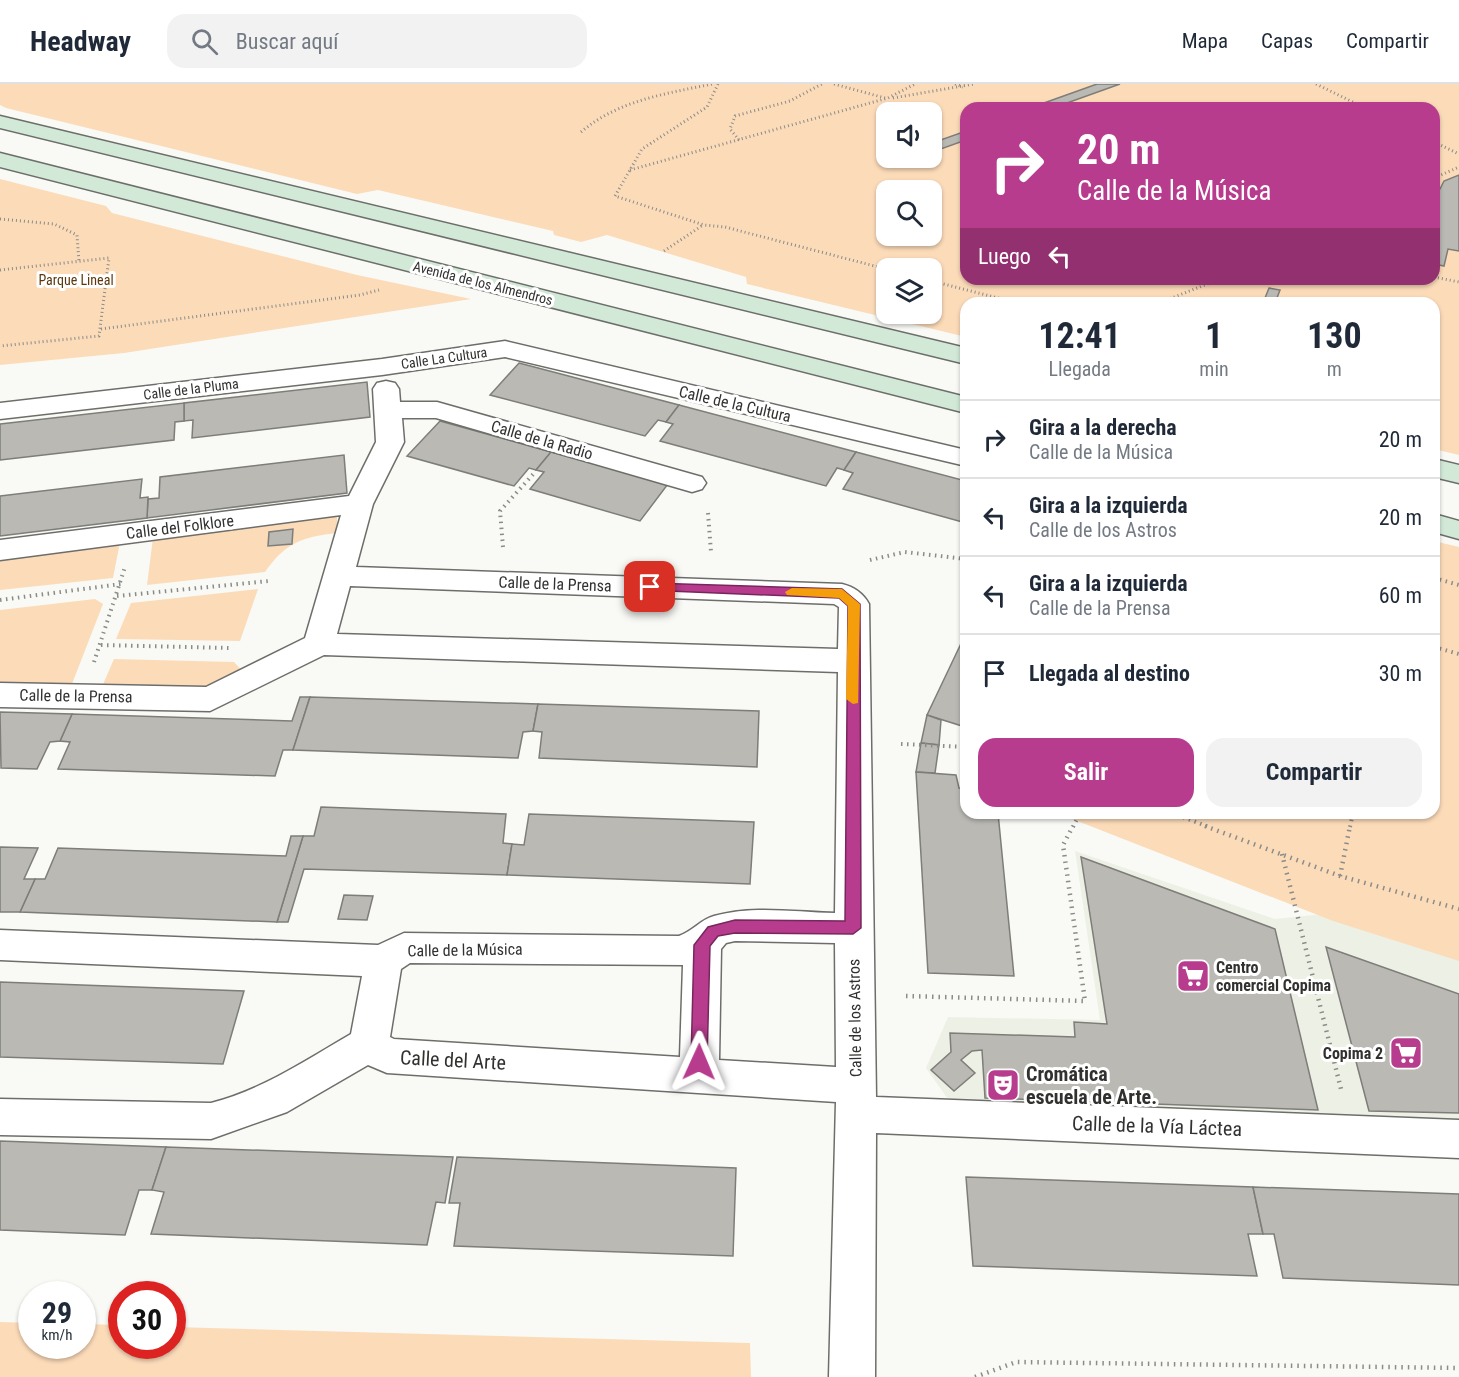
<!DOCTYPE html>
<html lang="es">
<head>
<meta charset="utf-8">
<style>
	body { margin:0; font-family:"Roboto Condensed",sans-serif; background:#f2f2f3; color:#1f2937; height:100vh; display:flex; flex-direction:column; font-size:22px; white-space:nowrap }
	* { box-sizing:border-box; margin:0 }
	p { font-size:20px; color:#747a83 }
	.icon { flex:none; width:33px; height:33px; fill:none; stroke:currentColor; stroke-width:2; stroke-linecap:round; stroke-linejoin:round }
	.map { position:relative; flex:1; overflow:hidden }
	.panel { position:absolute; left:960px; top:213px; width:480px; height:522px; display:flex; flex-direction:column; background:#fff; border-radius:18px; box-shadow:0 2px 4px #0004 }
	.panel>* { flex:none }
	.banner { position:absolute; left:960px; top:18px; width:480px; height:183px; border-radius:18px; box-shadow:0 2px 4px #0004; background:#b73c8d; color:#fff; overflow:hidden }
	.tools { position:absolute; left:876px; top:18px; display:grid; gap:12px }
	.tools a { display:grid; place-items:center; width:66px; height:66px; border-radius:12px; background:#fff; box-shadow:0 2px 4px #0004; font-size:30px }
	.speed { position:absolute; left:18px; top:1197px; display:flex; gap:12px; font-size:30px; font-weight:700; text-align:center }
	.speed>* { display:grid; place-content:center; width:78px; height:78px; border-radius:50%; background:#fff; box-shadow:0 2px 4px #0004; line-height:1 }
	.speed small { font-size:15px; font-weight:400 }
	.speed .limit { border:9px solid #d22; background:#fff; color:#111 }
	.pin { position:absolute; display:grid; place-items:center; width:51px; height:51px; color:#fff; margin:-26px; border-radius:12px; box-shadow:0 3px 9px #0006 }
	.me { position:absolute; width:66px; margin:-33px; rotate:1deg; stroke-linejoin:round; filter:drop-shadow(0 0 4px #0008) }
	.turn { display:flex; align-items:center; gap:21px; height:126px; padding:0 18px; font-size:27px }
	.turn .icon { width:78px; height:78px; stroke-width:2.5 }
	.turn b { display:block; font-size:42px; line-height:51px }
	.then { display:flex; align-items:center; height:57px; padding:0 18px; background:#0003; gap:12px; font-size:22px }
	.eta { display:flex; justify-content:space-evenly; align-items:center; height:102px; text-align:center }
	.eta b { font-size:36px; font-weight:700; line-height:42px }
	.cta { display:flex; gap:12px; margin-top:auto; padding:12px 18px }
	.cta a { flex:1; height:69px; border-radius:18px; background:#b73c8d; color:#fff; font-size:24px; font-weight:700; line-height:69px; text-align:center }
	.cta a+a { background:#f2f2f3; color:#1f2937 }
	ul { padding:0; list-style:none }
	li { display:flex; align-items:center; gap:18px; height:78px; padding:0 18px; border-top:2px solid #e0e1e3 }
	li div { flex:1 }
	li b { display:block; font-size:22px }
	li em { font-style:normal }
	header { display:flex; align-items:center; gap:36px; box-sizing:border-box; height:84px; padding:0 30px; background:#fff; border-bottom:2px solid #e0e1e3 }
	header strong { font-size:28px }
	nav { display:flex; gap:33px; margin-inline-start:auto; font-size:21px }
	.search { width:420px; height:54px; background:#f2f2f3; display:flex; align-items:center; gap:15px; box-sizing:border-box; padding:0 21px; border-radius:18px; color:#747a83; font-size:22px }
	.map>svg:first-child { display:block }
	.built { fill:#edf1e5 }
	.green { fill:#fcdbb9; fill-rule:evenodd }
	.building { fill:#bab9b4; stroke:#7e7d79; stroke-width:1.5 }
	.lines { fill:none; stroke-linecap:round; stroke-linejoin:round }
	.street-casing { stroke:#6d6e6a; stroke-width:3 }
	.secondary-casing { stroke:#6d6e6a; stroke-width:3 }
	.path-far2 { stroke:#8b8c88; stroke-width:3; stroke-dasharray:1 3; stroke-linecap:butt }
	.path-far1 { stroke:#8b8c88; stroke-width:4; stroke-dasharray:1.5 4.5; stroke-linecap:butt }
	.path { stroke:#8b8c88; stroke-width:4.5; stroke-dasharray:1.5 5; stroke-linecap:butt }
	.street { fill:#fff; fill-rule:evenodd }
	.secondary { fill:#d3e9d8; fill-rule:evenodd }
	.route { fill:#b73c8d; stroke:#77275c; stroke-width:1.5 }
	.slow { fill:#f59e0b }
	.labels { text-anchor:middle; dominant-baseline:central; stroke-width:6; stroke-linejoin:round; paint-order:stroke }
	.far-park-label { font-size:14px; fill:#5b380d; stroke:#fff }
	.far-street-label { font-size:14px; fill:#31312f; stroke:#fff }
	.street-label { font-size:16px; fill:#31312f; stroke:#fff }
	.poi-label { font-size:16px; font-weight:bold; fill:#31312f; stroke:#fff; text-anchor:start }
	.near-street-label { font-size:20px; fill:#31312f; stroke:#fff }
	.near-poi-label { font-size:20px; font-weight:bold; fill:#31312f; stroke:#fff; text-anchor:start }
</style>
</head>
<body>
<header>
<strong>Headway</strong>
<div class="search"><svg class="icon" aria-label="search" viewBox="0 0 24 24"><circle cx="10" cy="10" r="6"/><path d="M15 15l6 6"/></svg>Buscar aquí</div>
<nav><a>Mapa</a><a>Capas</a><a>Compartir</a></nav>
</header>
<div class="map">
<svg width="1459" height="1293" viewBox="0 0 1459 1293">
	<rect width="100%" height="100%" fill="#f9faf5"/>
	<polygon class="built" points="1075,767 1275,835 1333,829 1459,869 1459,1038 952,1021 926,984 948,933 1100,936"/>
	<g class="green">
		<path d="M0,0H1459V371L1434,365V219H966V253L747,200L746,193L607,151L581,158L554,151L553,147L378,106L357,110L6,24L0,21ZM966,24H1434V195H966ZM886,28H932V74H886ZM886,106H932V152H886ZM886,184H932V230H886Z"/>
		<polygon points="0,95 106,122 112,129 357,191 471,215 124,269 0,281"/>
		<path d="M337,432V449C303,453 286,458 265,488L147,501L153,454Z"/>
		<polygon points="1434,457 1459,463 1459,877 1333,837 1057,729 1434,729"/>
		<polygon points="120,458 113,494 0,506 0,474"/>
		<polygon points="258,505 240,557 116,555 131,519"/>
		<polygon points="95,515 103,520 70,605 0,604 0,526"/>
		<polygon points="114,575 234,578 245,590 207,608 101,605"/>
		<polygon points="0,1238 31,1239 32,1262 82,1262 83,1240 121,1241 122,1262 172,1262 173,1243 750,1259 751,1293 0,1293"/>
	</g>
	<g class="building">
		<polygon points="1097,0 1120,0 1053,24 1030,24"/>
		<polygon points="966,47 966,56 938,66 932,62 932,59"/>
		<polygon points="1459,91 1459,167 1448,165 1444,182 1434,180 1434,104 1440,105 1444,97"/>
		<polygon points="1269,204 1280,206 1275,219 1263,219"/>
		<polygon points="519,279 679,321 666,338 658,336 645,352 490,311"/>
		<polygon points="367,298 370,333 192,354 193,336 184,337 184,319"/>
		<polygon points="184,319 184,337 175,338 174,356 0,376 0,340"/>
		<polygon points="679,321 856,368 844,386 837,384 826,402 660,357 673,340 666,338"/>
		<polygon points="440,337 551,368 536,386 529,384 514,402 407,372"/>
		<polygon points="551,368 668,400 640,437 530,405 544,388 536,386"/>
		<polygon points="856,368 966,397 966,439 843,405 853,389 844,386"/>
		<polygon points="344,371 347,409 147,434 148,415 159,414 160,393"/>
		<polygon points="142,395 140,414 148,413 147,434 0,452 0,412"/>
		<polygon points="293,445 292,460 268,462 269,448"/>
		<polygon points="966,549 966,633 962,642 927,631"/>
		<polygon points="300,613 310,613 293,666 283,666 275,692 58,685 70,658 60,657 72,630 292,637"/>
		<polygon points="310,613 538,620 533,647 523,648 518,674 293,666"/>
		<polygon points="538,620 759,627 757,683 539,674 542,648 533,647"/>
		<polygon points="0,628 72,630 60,657 50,658 37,685 1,684"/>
		<polygon points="927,631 941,636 939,661 921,659"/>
		<polygon points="921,659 939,661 935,689 916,688"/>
		<polygon points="916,688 956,691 959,704 966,705 966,729 998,729 1014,892 928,889"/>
		<polygon points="321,723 506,730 503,759 512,760 507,791 304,785 288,838 277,838 303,752 314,752"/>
		<polygon points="529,730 754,738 750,800 507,791 512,760 524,761"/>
		<polygon points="291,752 303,752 277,838 20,828 35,795 45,795 58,764 286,772"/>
		<polygon points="0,763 38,764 24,795 35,795 20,828 0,828"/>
		<polygon points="1081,773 1275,845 1318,1026 985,1014 982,966 972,967 961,976 975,989 954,1007 931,986 951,968 950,949 1075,953 1074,938 1107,940"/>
		<polygon points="344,811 373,812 367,836 338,835"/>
		<polygon points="1326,863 1459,910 1459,1029 1369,1027"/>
		<polygon points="0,898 244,907 223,980 0,973"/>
		<polygon points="0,1057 166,1063 152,1106 139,1106 125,1151 0,1146"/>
		<polygon points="166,1063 453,1073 445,1119 436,1118 427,1161 380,1159 151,1150 164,1108 152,1106"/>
		<polygon points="457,1073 736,1084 733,1172 454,1162 460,1119 449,1119"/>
		<polygon points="966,1093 1253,1103 1263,1150 1248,1150 1257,1192 973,1182"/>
		<polygon points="1253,1103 1459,1110 1459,1201 1283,1194 1274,1150 1263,1150"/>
	</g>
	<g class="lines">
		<g class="street-casing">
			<g id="street">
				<polygon points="505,257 966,366 966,382 505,273 382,291 0,335 0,319 382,275"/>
				<path d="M386,297L395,299L399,305L400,318H437L702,393L706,399L702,405L692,408L436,334H402L404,358L373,420L356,483L842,500C854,503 863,509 869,520L876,1013L1459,1036V1074L876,1049L875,1293H829L836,1018L387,989L368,981L287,1028L211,1055L0,1051V1015L211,1019C262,1006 306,976 351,950L362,892L0,876V846L378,861L404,849L679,852C693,847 700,836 714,832C752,821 796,828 835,829L838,588L324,571L210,627L0,623V599L206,603L305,554L341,431L0,476V456L349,412L376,358L373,305L377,299ZM350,502L834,520L839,523L838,565L337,550ZM735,857L835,859L836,983L719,976L721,865L726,859ZM410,879L683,881L680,973L394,955L390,953L401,885Z"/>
			</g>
		</g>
		<g class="secondary-casing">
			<g id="secondary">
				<polygon points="0,32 966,264 966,280 0,44"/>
				<polygon points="0,69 966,313 966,329 0,83"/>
				<polygon points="1434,375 1459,381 1459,399 1434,393"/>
				<polygon points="1434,430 1459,437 1459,455 1434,448"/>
			</g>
		</g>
		<g class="path-far2">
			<polyline points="718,0 707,23 642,65 615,112 704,141 725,143 886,185"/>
			<polyline points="834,0 885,14"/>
			<polyline points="955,0 963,3"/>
			<polyline points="1316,0 1365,24"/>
			<polyline points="893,14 974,0"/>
			<path d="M581,48C619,16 665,10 712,0"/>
			<polyline points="739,56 730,45 735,32 790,17 822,0"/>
			<polyline points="1434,58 1459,70"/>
			<polyline points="630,86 888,14 915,0"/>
			<polyline points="1434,94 1459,83"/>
			<polyline points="0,135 54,140 77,151 79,178"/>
			<polyline points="664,167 703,141"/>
			<polyline points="0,186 109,174 99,252 0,262"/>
			<polyline points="1434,193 1459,198"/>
			<polyline points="932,197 1017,219"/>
			<polyline points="1159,219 1220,195"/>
			<polyline points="101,245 360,211 379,206"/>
		</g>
		<g class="path-far1">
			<polyline points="708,429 711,468"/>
			<polyline points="503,463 500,427 536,387"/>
			<polyline points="870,476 905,468 966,475"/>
			<polyline points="1434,494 1459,501"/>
			<polyline points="117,512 269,497"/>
			<polyline points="0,516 121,500"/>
			<polyline points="101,561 229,564"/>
			<polyline points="1434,563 1459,570"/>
			<polyline points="94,578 125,483"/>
			<polyline points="901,660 966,663"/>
			<polyline points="1172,729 1209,743"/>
			<polyline points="1073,743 1080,729"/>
			<polyline points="1350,743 1353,729"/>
		</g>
		<g class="path">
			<polyline points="1205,742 1340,792 1459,825"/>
			<polyline points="1282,770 1342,1009"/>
			<polyline points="1340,792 1350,742"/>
			<polyline points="906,912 1085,917 1063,761 1073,742"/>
			<polyline points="975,1293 1016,1278 1459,1284"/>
		</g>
		<use href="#street" class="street"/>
		<use href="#secondary" class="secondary"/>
	</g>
	<polygon class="route" points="650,499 842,505 860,520 861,844 853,850 735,849 718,852 710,862 707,978 705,983 693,983 691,978 694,861 708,843 735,836 845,837 848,522 839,514 645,506 645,500"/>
	<polygon class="slow" points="792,504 842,505 860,520 858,619 853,620 846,615 848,522 839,514 787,511 785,508"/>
	<defs>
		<g id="supermarket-square" transform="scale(1.725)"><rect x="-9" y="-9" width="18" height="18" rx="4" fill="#b73c8d" stroke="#fff"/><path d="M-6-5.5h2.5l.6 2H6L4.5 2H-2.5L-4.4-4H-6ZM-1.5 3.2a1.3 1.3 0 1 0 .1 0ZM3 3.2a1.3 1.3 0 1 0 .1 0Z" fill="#fff"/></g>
		<g id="theatre-square" transform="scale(1.725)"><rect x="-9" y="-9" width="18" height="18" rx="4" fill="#b73c8d" stroke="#fff"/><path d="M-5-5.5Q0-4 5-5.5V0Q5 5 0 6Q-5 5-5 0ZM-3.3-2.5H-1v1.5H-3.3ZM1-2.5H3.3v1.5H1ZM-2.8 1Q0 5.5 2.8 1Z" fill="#fff"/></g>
	</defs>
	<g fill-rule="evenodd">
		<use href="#supermarket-square" x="1193" y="892"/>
		<use href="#supermarket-square" x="1406" y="969"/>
		<use href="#theatre-square" x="1003" y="1001"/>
	</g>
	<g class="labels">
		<g class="far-park-label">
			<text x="76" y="196">Parque Lineal</text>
		</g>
		<g class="far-street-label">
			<text transform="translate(483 199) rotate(14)">Avenida de los Almendros</text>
			<text transform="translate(444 274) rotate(-8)">Calle La Cultura</text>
			<text transform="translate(191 305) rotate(-7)">Calle de la Pluma</text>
		</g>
		<g class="street-label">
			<text transform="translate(735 320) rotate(13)">Calle de la Cultura</text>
			<text transform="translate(542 356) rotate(16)">Calle de la Radio</text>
			<text transform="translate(180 443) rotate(-7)">Calle del Folklore</text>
			<text transform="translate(555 500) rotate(2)">Calle de la Prensa</text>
			<text transform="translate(76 612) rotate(1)">Calle de la Prensa</text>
			<text transform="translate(465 866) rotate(-1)">Calle de la Música</text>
			<text transform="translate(855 934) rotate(-91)">Calle de los Astros</text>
		</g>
		<g class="poi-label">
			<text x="1216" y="883">Centro<tspan x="1216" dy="18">comercial Copima</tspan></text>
			<text x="1383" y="969" text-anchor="end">Copima 2</text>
		</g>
		<g class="near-street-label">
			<text transform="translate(453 976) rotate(3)">Calle del Arte</text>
			<text transform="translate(1157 1042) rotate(2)">Calle de la Vía Láctea</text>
		</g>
		<g class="near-poi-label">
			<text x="1026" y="990">Cromática<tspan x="1026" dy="23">escuela de Arte.</tspan></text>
		</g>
	</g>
</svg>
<div class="tools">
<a><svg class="icon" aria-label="sound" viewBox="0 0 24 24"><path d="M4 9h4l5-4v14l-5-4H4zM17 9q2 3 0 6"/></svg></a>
<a><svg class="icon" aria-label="search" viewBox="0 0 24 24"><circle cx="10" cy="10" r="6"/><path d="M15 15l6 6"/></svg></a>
<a><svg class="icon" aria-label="layers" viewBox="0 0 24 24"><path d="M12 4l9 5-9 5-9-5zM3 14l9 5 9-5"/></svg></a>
</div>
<div class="speed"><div>29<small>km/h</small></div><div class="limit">30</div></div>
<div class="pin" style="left:650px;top:503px;background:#d93025"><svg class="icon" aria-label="arrive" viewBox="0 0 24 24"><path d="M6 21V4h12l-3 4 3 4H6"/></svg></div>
<svg class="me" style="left:699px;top:978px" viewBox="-20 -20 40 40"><path d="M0-17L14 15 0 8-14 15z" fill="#b73c8d" stroke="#fff" stroke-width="4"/></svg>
<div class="banner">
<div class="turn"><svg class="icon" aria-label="right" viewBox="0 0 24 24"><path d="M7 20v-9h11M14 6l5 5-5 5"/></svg><div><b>20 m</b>Calle de la Música</div></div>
<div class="then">Luego<svg class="icon" aria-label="left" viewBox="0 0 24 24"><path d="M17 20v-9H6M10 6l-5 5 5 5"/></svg></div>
</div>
<section class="panel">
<div class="eta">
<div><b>12:41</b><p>Llegada</p></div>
<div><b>1</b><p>min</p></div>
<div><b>130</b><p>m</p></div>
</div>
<ul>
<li><svg class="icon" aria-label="right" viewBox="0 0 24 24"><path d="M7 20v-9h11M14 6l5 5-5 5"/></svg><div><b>Gira a la derecha</b><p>Calle de la Música</p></div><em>20 m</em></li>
<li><svg class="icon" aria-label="left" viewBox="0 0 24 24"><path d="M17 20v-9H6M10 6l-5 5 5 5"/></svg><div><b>Gira a la izquierda</b><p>Calle de los Astros</p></div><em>20 m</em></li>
<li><svg class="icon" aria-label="left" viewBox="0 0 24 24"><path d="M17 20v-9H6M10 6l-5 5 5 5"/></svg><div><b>Gira a la izquierda</b><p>Calle de la Prensa</p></div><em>60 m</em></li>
<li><svg class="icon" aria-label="arrive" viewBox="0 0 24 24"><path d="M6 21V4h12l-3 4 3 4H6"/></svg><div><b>Llegada al destino</b></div><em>30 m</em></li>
</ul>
<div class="cta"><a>Salir</a><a>Compartir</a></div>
</section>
</div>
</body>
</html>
